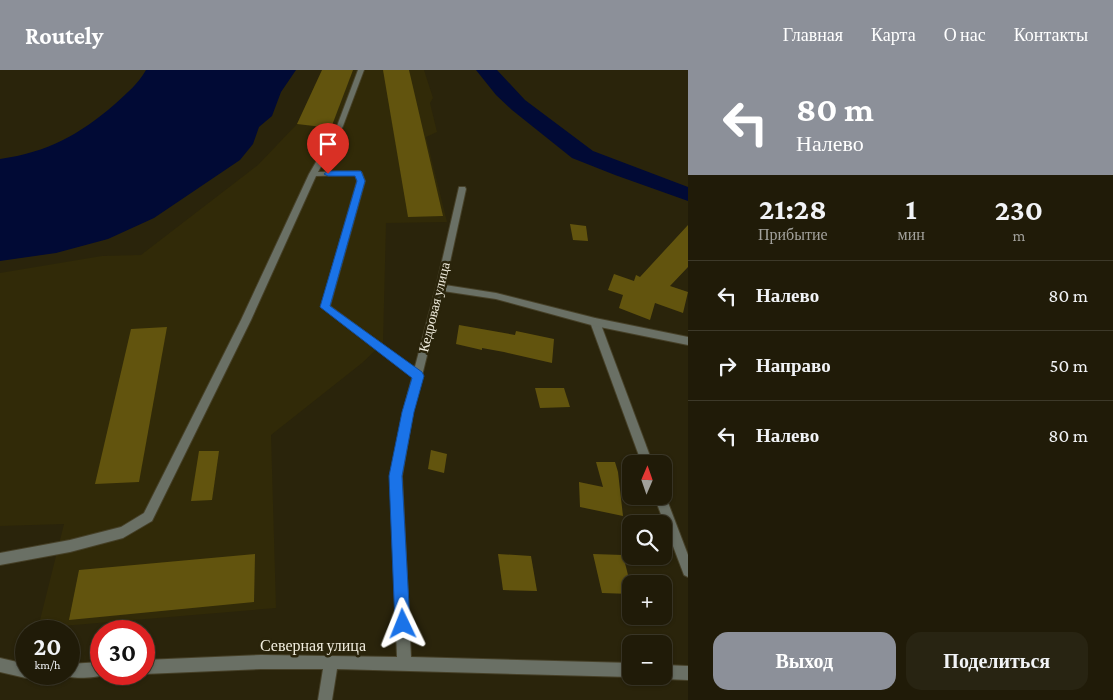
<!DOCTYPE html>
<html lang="ru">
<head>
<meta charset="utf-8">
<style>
	body { margin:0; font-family:"Crimson Pro",serif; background:#282412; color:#f1f3f6; height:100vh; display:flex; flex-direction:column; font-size:19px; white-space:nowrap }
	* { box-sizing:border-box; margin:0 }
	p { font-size:16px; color:#a2a19c }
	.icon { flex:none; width:28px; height:28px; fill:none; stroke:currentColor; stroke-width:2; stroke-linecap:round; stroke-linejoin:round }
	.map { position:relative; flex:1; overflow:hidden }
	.details { display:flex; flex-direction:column; background:#201b08; width:425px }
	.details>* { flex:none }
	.top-card { background:#8c9099; color:#fff; overflow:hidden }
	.needle { width:32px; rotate:2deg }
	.tools { position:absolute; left:622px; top:385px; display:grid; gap:10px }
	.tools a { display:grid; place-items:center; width:50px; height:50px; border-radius:10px; background:#201b08; box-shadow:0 1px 4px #0004,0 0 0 1px #3d3929; font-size:25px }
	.speed { position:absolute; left:15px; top:550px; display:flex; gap:10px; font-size:25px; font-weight:700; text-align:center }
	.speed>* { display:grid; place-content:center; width:65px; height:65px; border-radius:50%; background:#201b08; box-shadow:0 1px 4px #0004,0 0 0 1px #3d3929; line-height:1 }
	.speed small { font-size:12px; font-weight:400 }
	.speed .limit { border:8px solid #d22; background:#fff; color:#111 }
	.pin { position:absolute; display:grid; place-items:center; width:42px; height:42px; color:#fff; margin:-51px -21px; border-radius:50% 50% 50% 0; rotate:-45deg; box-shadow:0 0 5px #0007 }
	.pin .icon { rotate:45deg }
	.me { position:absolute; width:55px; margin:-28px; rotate:358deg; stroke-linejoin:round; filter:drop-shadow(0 0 4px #0008) }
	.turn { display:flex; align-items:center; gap:18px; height:105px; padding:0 25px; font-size:22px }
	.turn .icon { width:65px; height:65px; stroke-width:2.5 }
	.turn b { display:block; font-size:35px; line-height:42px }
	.eta { display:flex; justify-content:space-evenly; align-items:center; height:85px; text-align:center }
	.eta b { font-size:30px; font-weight:700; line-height:35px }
	.cta { display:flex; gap:10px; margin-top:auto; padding:10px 25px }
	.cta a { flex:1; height:58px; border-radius:15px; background:#8c9099; color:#fff; font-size:20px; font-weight:700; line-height:58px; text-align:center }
	.cta a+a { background:#282412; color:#f1f3f6 }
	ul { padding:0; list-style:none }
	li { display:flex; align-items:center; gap:15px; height:70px; padding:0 25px; border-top:1px solid #3d3929 }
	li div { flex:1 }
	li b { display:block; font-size:19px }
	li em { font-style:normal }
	header { display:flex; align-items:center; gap:30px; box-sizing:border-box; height:70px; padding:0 25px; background:#8c9099; color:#fff }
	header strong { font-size:24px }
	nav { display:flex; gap:28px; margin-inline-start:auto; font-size:18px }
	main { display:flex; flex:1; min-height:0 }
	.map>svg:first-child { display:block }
	.built { fill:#312a08 }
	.water { fill:#010a35 }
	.building { fill:#62540e }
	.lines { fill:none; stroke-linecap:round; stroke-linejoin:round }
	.lane-casing { stroke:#464028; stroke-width:2 }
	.street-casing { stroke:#464028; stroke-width:2 }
	.lane { fill:#6a7065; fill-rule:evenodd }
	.street { fill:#6a7065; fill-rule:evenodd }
	.route { fill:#1a73e8; stroke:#114b97 }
	.labels { text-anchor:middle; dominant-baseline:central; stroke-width:5; stroke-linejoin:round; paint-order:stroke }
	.street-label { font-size:14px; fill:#f0ecdd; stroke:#2a240b }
	.near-street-label { font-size:16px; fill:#f0ecdd; stroke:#2a240b }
</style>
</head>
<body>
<header>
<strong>Routely</strong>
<nav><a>Главная</a><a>Карта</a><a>О нас</a><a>Контакты</a></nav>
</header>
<main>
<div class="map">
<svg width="688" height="630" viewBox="0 0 688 630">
	<rect width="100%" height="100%" fill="#2a240b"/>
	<polygon class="built" points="322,0 424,0 433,28 430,33 437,62 426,67 447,152 386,153 383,273 362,293 271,365 276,538 38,558 64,454 0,456 0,203 102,186 141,185 258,95 297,54"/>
	<g class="water">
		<path d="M146,0H296L281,22L272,46L259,57L253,74L240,90L154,148L108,169L56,183L0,191V89C48,82 79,65 115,34C127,23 138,14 146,0Z"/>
		<polygon points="476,0 497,0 525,30 593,81 688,117 688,131 615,105 572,88 512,40 496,25"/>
	</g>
	<g class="building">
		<polygon points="322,0 353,0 331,58 297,54"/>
		<polygon points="383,0 409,0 443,146 408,147"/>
		<polygon points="570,154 586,156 588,171 573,170"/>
		<polygon points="688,155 688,197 670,216 688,222 683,243 655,233 650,250 619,238 623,225 608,220 614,204 634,211 636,205 640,207"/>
		<polygon points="459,255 515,265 516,261 554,269 552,293 504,282 482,278 482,280 456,274"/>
		<polygon points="167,257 139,412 95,414 131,259"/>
		<polygon points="535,318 564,318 570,337 540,338"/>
		<polygon points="431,380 447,384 444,403 428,399"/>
		<polygon points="199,381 219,381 212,430 191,431"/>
		<polygon points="596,392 615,392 618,402 623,446 580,437 579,412 603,417"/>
		<polygon points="255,484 254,532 69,550 79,500"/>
		<polygon points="498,484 531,486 537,521 503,520"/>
		<polygon points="593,484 623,485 631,517 631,524 602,523"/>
	</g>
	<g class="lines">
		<g class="lane-casing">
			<g id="lane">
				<polygon points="358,0 364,0 343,56 318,102 358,101 362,103 365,111 330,236 421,303 423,306 421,309 415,309 321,237 357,111 355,105 316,106 251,250 152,451 123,468 70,482 0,495 0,483 70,470 121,457 144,443 241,250 309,104 337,56"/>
				<polygon points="595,248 600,252 653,394 642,394 590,252"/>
				<polygon points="664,422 688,485 688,507 684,505 654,426 664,426"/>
			</g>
		</g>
		<g class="street-casing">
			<g id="street">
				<polygon points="459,117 465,117 466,119 445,215 496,223 595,248 688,267 688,275 595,256 496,229 443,221 413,342 402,406 411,587 631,593 631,606 633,606 631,607 337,599 332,630 318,630 323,599 261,599 144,604 144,590 261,585 397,587 390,406 403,342 436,217"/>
				<polygon points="0,588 26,594 26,604 32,604 31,606 26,608 0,602"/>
				<path d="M101,592V604H106C97,608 69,610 63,604H69V594Z"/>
				<polygon points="664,595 688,596 688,610 664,609 659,607 664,606"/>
			</g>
		</g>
		<use href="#lane" class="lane"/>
		<use href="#street" class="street"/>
	</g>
	<polygon class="route" points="358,101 361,101 365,111 330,236 422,302 424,306 414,342 402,406 410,554 408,560 403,562 397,560 395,554 389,406 402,342 412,308 320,237 357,111 355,106 328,106 324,104 328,101"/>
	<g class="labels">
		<g class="street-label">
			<text transform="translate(434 237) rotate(-76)">Кедровая улица</text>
		</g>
		<g class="near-street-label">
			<text x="313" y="575">Северная улица</text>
		</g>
	</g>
</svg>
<div class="tools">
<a><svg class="needle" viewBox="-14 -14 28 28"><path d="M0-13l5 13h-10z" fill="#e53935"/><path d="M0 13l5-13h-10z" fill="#a2a19c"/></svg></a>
<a><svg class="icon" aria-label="search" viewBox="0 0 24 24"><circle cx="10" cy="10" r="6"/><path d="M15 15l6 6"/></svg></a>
<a>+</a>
<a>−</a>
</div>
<div class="speed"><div>20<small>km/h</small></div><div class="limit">30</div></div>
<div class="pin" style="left:328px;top:104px;background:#d93025"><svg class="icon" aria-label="arrive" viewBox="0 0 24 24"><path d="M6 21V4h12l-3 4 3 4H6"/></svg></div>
<svg class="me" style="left:403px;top:554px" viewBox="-20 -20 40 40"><path d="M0-17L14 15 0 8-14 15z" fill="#1a73e8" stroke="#fff" stroke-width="4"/></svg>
</div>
<section class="details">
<div class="top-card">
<div class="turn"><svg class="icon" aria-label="left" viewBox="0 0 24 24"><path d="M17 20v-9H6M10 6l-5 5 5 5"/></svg><div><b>80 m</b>Налево</div></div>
</div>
<div class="eta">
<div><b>21:28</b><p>Прибытие</p></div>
<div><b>1</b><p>мин</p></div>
<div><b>230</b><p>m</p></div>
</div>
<ul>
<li><svg class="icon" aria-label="left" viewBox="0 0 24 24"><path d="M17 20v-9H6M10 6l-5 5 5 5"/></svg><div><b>Налево</b></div><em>80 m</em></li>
<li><svg class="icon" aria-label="right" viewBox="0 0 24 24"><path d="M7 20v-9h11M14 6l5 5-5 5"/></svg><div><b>Направо</b></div><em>50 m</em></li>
<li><svg class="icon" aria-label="left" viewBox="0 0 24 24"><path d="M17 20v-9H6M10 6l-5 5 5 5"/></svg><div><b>Налево</b></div><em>80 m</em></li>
</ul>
<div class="cta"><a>Выход</a><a>Поделиться</a></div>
</section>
</main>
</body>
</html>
